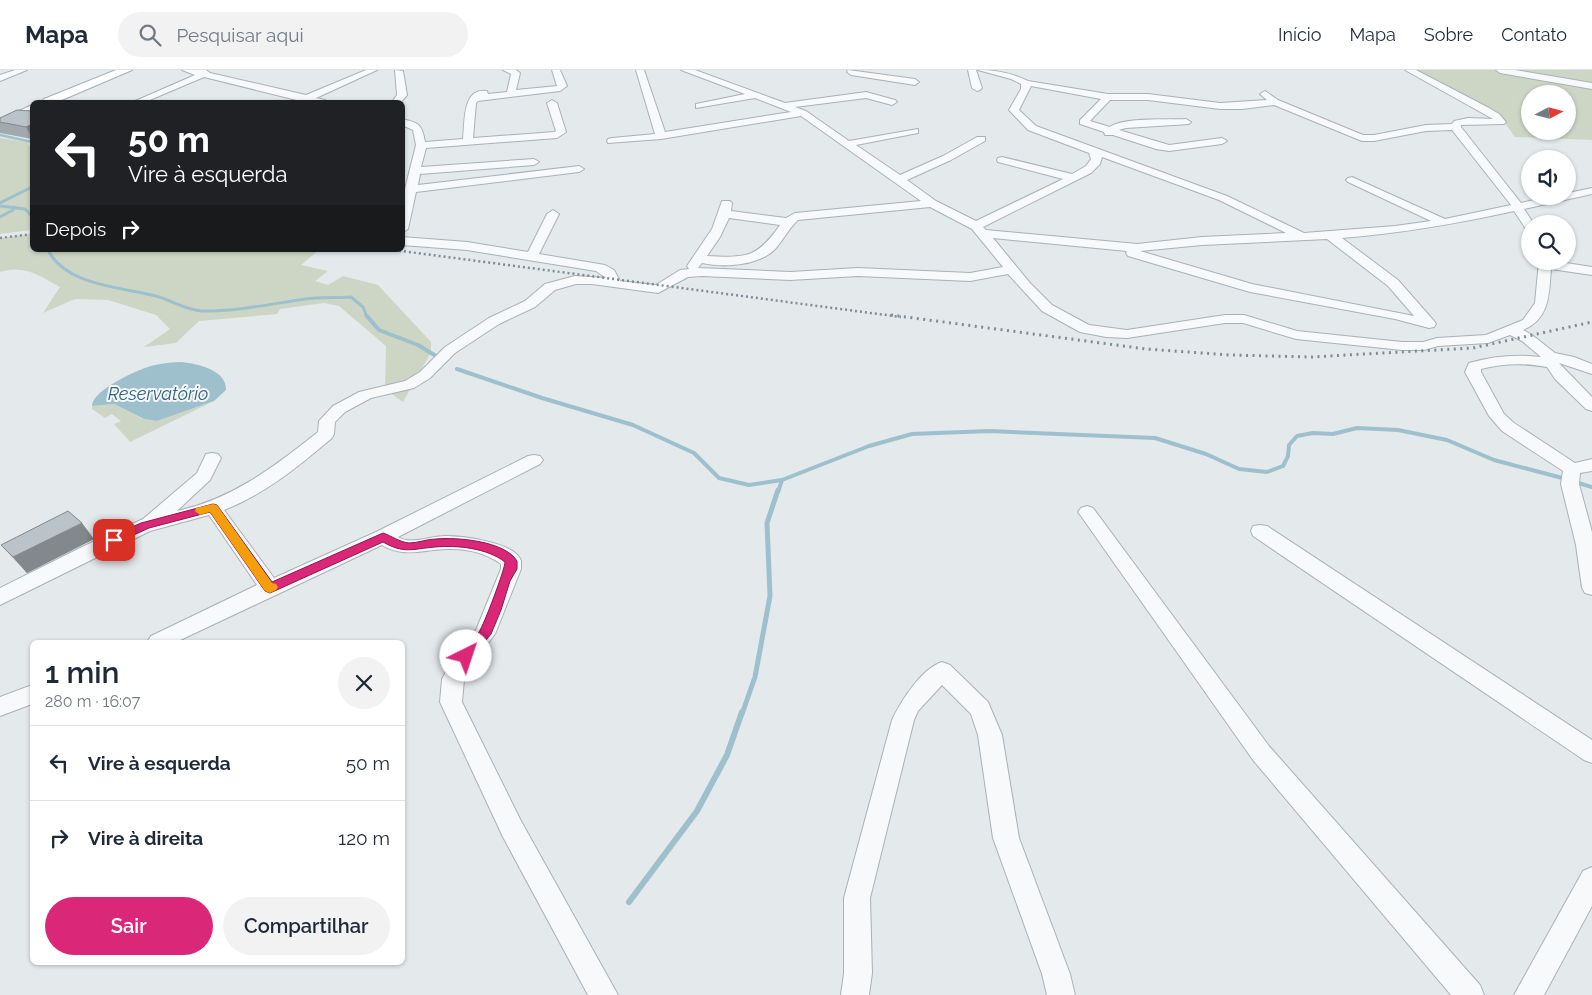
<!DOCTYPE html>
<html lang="pt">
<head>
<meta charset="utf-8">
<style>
	body { margin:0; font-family:Raleway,sans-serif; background:#f2f2f3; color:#1f2937; height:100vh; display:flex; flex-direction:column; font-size:19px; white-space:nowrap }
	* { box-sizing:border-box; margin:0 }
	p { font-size:16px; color:#747a83 }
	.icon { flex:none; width:28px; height:28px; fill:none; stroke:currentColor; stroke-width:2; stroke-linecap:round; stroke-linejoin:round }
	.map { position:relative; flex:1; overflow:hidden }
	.details { position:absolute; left:30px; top:570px; width:375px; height:325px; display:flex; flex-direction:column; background:#fff; border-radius:8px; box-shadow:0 1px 4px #0004 }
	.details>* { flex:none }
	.top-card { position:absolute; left:30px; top:30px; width:375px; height:152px; border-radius:8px; box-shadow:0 1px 4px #0004; background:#202124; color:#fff; overflow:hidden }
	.needle { width:32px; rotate:83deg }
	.controls { position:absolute; left:1521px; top:15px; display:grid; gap:10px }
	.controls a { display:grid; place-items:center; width:55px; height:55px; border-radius:50%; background:#fff; box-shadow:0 1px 4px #0004; font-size:25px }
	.pin { position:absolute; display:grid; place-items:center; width:42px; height:42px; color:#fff; margin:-21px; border-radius:10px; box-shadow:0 2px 8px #0006 }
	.me { position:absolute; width:55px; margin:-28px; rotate:41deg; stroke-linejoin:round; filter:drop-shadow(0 0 4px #0008) }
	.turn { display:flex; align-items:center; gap:18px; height:105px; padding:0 15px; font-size:22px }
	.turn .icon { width:65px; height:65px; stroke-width:2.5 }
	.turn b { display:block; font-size:35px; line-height:42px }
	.then { display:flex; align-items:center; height:48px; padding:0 15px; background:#0003; gap:10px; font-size:19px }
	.round { display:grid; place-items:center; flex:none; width:52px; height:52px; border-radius:26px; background:#f2f2f3 }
	.summary { display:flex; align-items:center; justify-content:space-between; height:85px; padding:0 15px }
	h1 { font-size:30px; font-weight:600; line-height:38px }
	.primary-button { display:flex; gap:10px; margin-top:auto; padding:10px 15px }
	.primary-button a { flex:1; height:58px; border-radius:30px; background:#db2777; color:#fff; font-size:20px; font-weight:600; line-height:58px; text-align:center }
	.primary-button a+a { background:#f2f2f3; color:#1f2937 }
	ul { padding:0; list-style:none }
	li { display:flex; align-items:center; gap:15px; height:75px; padding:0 15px; border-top:1px solid #e0e1e3 }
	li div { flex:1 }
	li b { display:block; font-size:19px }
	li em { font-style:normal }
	header { display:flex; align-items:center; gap:30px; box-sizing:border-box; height:70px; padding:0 25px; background:#fff; border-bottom:1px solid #e0e1e3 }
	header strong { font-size:24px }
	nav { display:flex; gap:28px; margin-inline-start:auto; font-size:18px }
	.search { width:350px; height:45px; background:#f2f2f3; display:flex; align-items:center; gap:12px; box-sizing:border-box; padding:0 18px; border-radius:28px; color:#747a83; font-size:19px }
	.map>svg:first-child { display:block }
	.green { fill:#cdd6c5; fill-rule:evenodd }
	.water { fill:#9ec0cc }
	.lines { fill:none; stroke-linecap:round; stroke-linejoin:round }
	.stream-far4 { stroke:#9ec0cc; stroke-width:2.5 }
	.stream-far3 { stroke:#9ec0cc; stroke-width:3 }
	.stream-far2 { stroke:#9ec0cc; stroke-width:4 }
	.stream-far1 { stroke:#9ec0cc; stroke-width:5 }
	.stream { stroke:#9ec0cc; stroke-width:6 }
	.minor-casing { stroke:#a9b1b7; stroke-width:2 }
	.major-casing { stroke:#a3b0b8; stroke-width:2 }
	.minor { fill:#f7f9fa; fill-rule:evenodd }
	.major { fill:#fff; fill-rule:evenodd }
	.rail-far1 { stroke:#7d8c96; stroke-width:2.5; stroke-dasharray:2 3; stroke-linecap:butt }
	.rail { stroke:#7d8c96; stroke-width:3; stroke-dasharray:2 4.5; stroke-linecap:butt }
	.wall { fill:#a1a8ae }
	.shaded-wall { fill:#83888d }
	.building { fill:#bbc3ca; stroke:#83888d }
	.route { fill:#db2777; stroke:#8e194d }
	.slow { fill:#f59e0b }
	.labels { text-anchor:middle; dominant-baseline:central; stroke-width:4; stroke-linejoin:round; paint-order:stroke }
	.water-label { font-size:18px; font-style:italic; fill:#33647a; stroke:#f4f7f9 }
</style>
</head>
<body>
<header>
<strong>Mapa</strong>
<div class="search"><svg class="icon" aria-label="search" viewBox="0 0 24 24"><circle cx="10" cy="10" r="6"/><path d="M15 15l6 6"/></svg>Pesquisar aqui</div>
<nav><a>Início</a><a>Mapa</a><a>Sobre</a><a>Contato</a></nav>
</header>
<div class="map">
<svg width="1592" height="925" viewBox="0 0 1592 925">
	<rect width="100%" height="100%" fill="#e4e9ec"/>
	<g class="green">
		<path d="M1410,0H1592V70L1515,67L1500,46ZM1530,24H1568V61H1530Z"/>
		<polygon points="0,68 27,72 29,76 32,76 32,160 0,164"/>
		<path d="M32,164V180H319L301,195L328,201L315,211L328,215L343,206L378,215L431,272V282L403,332L385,319L386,276L339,236L324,233L280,239L277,244L199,251L176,273L144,277L170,259L156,245L108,230L75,229L43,243L60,217C40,206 24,194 0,202V168Z"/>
		<polygon points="214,331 130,372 114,354 121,351 112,344 105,348 92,339 92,336 114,334 143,349 157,351"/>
	</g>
	<path class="water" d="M182,292C198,294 227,300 226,320L214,331L157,351L144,349L114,334L92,336C92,320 140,298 155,295C164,293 173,292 182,292Z"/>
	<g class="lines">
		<polyline class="stream-far4" points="0,65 32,72"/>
		<g class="stream-far3">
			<polyline points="0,133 32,117"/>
			<polyline points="0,136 25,139 32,146"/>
			<polyline points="0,147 13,140 14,137"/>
			<path d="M48,180C66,216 122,217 156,226C171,230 188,241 203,241C238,241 271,234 305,229C320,227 336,228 351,227L363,237L367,247"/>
		</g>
		<g class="stream-far2">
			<polyline points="366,245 379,260 418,275 436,286"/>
			<polyline points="457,299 542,328 633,355 694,383 719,408 749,415 782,410 869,376 912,364 989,361 1155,368 1206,384 1239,399 1267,402 1283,396 1288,386 1289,375 1297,366 1313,363 1333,364 1357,358 1398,360 1447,370 1494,390 1566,409"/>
			<polyline points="1575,412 1592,417"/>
			<polyline points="778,422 782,410"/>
		</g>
		<polyline class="stream-far1" points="742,644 755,607 770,526 767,453 778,420"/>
		<polyline class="stream" points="629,832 697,741 727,685 742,642"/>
		<g class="minor-casing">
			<g id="minor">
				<polygon points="15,0 27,0 0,11 0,5"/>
				<polygon points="182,0 206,0 210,3 306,25 366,0 377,0 316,28 325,30 326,32 305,32 204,7 145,32 133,32 195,5"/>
				<polygon points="395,0 403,1 407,25 401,32 392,32 397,25"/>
				<path d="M503,0H516L520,3L516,20L557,16L552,0H560L567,16L560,21L478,31L476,33L473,68L554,62L556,61L547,33L552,30L557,33L566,62L557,68L426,78L421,97L534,89L539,92L534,95L420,104L418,115L579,96L584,99L579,102L416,122L408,159L402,163V131L416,75L413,60L402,55V49C419,53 422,54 425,72L463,69C465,52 462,17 487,21L488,24L507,22L511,4Z"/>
				<path d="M636,0H644L665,62L791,42L755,28L696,38V34L745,24L681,0H695L785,33L866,22L895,30L897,32L892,35L866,28L795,37L806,41L849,71L918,59V63L856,75L900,105L943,86L977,67H985V71L951,90L907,110L936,131L976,151L1063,109L998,92L997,90L998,88L1002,87L1072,104L1086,96L1091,89L1089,83L1028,60L1009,40L1021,19V14L1011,9L978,0C996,0 1012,3 1028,11L1108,24H1148L1220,33L1267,30L1260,24L1265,21L1278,30L1363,65H1374L1426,55L1452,54L1454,51L1468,48L1493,49L1405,0H1416L1489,38L1499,44L1506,52L1504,54L1461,55V57L1521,133L1552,126H1568V123L1592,118V124L1524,139L1534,154H1530V160L1526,159L1514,141C1455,154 1402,163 1342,168L1398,210L1434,251L1436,254L1434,257L1429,258L1395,249L1250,222L1128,186L1126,183L1127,181L993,168L1030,213L1052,235L1089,255L1127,260L1225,245H1244L1297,261L1402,272H1423L1437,268L1486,265L1523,250L1535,233L1539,191H1553L1592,197V205L1551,199C1549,224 1550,249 1523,260L1532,265L1555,283L1574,287L1592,294V304L1559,293L1592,327V341L1586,339L1555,309L1547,297C1525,293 1503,293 1481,299V302L1504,344L1514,353L1575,393L1592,389V401L1580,403L1579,414L1592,462V525L1585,523L1582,518L1576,475L1561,414L1563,401L1502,361L1489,346L1465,302L1469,293C1493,286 1516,284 1541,287L1522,271L1510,265L1488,273L1438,276L1424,280H1402L1296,269L1243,253H1225L1127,268L1106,267L1080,262L1042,241L1008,204L970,211L858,206L790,210L702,206L688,207L658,223L592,214H576L555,220L535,237L499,254L455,283L430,308L414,318L371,328L345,342L335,352L334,364L332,368C299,396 265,424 224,440L274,508L376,462L528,386L534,385L540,386L543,390L540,394L398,467C411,475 430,466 445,466C461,466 516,472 521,491C521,494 521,496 521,499L495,564L474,592L464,610L462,632L521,751L618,925H588L503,767L440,632L442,609L458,580L476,560L501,499V494C482,480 458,477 434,480C415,482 400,486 382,475L176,572H147L151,566L257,515L209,445L150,461L0,535V518L82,477L143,449L197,403L206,384L212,383L218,384L221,388L210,410L177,441C232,429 274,397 318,362L319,351L333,336L359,322L405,311L420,302L445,277L489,248L525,231L545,214L575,206L606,208L596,201L467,180L402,175V167L467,172L528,182L547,144L553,140L559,144L539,184L605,195L614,200L620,211L656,215L680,200L689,199L687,196L712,159L722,131H730L732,133L731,141L786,148L795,143L921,131L801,46L661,69L608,73L607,71L608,69L612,68L655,64ZM1031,16L1101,29L1080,50V54L1104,62L1105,65H1113L1156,79L1169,81L1222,74L1227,71L1222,68L1169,75L1119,60L1126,58L1189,54L1191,52L1186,49C1168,50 1123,47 1110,57L1090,51L1110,30H1148L1220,39H1242L1274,35L1362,71H1374L1426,61L1452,60L1511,135L1445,149L1352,107L1348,108L1346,110L1348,112L1431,151L1395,156L1304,163L1227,126L1036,56L1019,40ZM1102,87L1219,130L1286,163L1202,167L1137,174L986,160L983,157L1091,103L1100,94ZM930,137L972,159L1003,197L970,203L858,198L790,202L698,198L702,193C724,198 760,196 776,178C784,169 789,158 798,150ZM729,148L780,155C757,188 746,188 707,186L720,167ZM1327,169L1388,216L1414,246L1252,214L1140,181L1202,175Z"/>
				<polygon points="848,0 915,9 919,12 915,15 851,5 847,2"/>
				<polygon points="968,0 976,0 982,18 980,20 977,21 972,18"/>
				<polygon points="1496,0 1515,0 1592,13 1592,19 1500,3"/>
				<polygon points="1087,436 1093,438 1269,676 1480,915 1484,925 1451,925 1253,690 1081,446 1078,442 1081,438"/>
				<polygon points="1260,455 1267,456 1592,670 1592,693 1584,690 1253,466 1251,461 1253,456"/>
				<path d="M942,592L950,595L988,632L1002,665L1019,768L1070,904L1075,925H1047L1042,904L993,768L978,665L971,644L942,615L918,641L914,650L870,828L872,903L869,925H841L844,903V828L892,650C901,631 921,599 942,592Z"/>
				<polygon points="32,615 32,634 0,646 0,627"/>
				<polygon points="1592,797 1592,836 1544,925 1514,925 1583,801"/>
			</g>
		</g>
		<g class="major-casing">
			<g id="major">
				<polygon points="116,0 132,0 57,32 42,32 44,29"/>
				<polygon points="32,35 32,43 0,59 0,50"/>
			</g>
		</g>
		<use href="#minor" class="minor"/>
		<use href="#major" class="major"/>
		<g class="rail-far1">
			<polyline points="0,168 32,164"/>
			<polyline points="394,180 901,247"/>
		</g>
		<polyline class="rail" points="891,245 1146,279 1230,285 1311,287 1473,278 1592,252"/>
	</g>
	<g class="wall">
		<polygon points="32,41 32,69 0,63 0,48"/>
		<polygon points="94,469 27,503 1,475"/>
	</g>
	<g class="shaded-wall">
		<polygon points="32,54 32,68 26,57"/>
		<polygon points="82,453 94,469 27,503 13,487"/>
	</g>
	<g class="building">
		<polygon points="17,40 32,41 32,54 26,57 0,52 0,48"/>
		<polygon points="68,441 82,453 13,487 1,475"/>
	</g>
	<path class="route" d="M213,434L217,435L272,512L383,463C392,466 399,472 409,473C418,473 427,469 436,469C457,467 505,471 517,491V499L510,511L501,540L491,564L470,590L466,591L461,590L459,586C464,577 473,570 479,562C484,555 505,499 505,492C487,478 457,475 435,477C412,479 404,484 383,472L270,523L265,521L210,442L149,458L114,474L108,470L110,467L141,453Z"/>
	<polygon class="slow" points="213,434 217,435 272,513 276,514 278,517 276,520 270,523 265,521 210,442 200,445 195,441 196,438"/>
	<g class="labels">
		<g class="water-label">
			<text x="158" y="323">Reservatório</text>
		</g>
	</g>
</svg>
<div class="controls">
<a><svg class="needle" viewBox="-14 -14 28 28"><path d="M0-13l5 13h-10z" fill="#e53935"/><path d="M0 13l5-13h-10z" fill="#747a83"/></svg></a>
<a><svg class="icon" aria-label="sound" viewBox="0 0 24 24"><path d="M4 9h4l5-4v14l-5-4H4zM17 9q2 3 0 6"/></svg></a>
<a><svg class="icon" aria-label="search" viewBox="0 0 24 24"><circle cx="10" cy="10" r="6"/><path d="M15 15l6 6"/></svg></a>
</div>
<div class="pin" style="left:114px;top:470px;background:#d93025"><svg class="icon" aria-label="arrive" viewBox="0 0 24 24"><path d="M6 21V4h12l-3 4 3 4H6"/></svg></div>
<svg class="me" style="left:466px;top:586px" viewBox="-20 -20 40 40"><circle r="19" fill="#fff"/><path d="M0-13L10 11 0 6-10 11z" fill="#db2777"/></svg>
<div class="top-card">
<div class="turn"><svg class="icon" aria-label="left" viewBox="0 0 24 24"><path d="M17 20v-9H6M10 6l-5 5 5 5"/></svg><div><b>50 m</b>Vire à esquerda</div></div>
<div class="then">Depois<svg class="icon" aria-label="right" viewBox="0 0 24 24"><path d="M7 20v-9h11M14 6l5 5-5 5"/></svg></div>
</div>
<section class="details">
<div class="summary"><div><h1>1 min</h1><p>280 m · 16:07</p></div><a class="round"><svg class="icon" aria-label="close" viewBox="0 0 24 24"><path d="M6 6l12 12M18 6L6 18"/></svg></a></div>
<ul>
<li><svg class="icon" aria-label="left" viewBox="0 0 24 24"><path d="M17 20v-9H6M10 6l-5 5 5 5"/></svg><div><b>Vire à esquerda</b></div><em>50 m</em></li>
<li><svg class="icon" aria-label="right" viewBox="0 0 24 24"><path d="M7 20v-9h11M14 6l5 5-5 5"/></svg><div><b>Vire à direita</b></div><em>120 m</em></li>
</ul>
<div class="primary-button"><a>Sair</a><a>Compartilhar</a></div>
</section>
</div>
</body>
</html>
